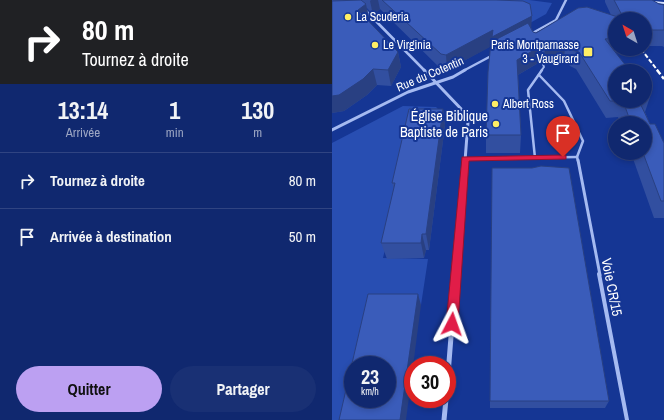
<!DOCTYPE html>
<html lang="fr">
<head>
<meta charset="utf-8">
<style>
	body { margin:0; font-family:"Archivo Narrow",sans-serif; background:#193074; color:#f1f3f6; height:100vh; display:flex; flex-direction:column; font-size:15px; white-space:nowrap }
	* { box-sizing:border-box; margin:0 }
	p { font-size:13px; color:#9ca6c3 }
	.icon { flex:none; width:22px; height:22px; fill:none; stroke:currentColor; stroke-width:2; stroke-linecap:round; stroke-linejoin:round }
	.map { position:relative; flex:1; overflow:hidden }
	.sheet { display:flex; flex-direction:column; background:#10286f; width:332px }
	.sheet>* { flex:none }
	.top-card { background:#202124; color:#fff; overflow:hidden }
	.needle { width:26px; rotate:321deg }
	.controls { position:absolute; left:276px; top:12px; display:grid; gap:8px }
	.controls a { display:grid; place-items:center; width:44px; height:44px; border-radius:50%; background:#10286f; box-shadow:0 2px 6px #0003,0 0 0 1px #304482; font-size:20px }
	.speed { position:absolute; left:12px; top:356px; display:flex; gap:8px; font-size:20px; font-weight:700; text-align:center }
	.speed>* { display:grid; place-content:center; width:52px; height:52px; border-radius:50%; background:#10286f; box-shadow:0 2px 6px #0003,0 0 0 1px #304482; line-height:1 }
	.speed small { font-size:10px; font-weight:400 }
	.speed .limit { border:6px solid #d22; background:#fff; color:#111 }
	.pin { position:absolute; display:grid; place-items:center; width:34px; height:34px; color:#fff; margin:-41px -17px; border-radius:50% 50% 50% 0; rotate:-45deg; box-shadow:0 0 4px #0007 }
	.pin .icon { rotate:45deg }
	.me { position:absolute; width:44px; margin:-22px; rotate:4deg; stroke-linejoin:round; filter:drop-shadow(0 0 3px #0008) }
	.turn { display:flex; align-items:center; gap:14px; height:84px; padding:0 16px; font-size:18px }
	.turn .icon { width:52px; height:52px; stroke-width:2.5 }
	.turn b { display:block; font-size:28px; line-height:34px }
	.eta { display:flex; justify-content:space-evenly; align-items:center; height:68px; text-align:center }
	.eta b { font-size:24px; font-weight:700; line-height:28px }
	.button { display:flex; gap:8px; margin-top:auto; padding:8px 16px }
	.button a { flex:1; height:46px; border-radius:24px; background:#bca0f2; color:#111; font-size:16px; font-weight:700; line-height:46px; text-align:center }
	.button a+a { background:#193074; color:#f1f3f6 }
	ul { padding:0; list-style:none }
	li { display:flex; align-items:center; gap:12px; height:56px; padding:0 16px; border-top:1px solid #304482 }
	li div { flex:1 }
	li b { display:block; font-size:15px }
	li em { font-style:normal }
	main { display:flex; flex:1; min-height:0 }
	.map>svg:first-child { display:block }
	.green { fill:#284eb2 }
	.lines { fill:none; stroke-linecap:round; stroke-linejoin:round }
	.service-far3 { stroke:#a5baf1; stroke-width:2 }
	.service-far2 { stroke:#a5baf1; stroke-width:2.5 }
	.service-far1 { stroke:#a5baf1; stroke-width:3 }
	.service { stroke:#a5baf1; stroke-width:4 }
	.minor-far3 { stroke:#a5baf1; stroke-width:2.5 }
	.minor-far2 { stroke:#a5baf1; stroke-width:3 }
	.minor-far1 { stroke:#a5baf1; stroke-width:4 }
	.minor { stroke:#a5baf1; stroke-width:5 }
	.secondary { fill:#d3defc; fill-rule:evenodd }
	.rail-far1 { stroke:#fff; stroke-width:2; stroke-dasharray:4.5 2; stroke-linecap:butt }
	.rail { stroke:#fff; stroke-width:2.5; stroke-dasharray:5.5 2.5; stroke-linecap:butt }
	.wall { fill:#324fa0 }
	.shaded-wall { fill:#294082 }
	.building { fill:#3a5cba; stroke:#294082; fill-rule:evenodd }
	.route { fill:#e11d48; stroke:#92132f }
	.poi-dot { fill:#ffee65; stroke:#153694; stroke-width:1.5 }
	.labels { text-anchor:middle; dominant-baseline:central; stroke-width:4; stroke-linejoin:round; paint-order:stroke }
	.far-poi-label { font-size:12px; fill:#fff; stroke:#153694; text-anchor:start }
	.far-street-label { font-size:12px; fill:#fff; stroke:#153694 }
	.poi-label { font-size:14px; fill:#fff; stroke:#153694; text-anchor:end }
	.street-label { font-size:14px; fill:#fff; stroke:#153694 }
</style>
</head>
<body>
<main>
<section class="sheet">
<div class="top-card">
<div class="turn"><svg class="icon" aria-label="right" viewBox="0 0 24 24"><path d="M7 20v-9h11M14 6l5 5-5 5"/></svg><div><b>80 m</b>Tournez à droite</div></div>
</div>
<div class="eta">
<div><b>13:14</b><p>Arrivée</p></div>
<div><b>1</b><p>min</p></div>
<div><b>130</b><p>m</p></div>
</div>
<ul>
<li><svg class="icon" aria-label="right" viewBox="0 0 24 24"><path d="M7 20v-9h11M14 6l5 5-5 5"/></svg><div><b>Tournez à droite</b></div><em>80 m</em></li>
<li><svg class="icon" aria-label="arrive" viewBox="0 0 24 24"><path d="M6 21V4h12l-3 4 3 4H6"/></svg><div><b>Arrivée à destination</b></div><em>50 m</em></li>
</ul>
<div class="button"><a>Quitter</a><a>Partager</a></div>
</section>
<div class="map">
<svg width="332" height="420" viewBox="0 0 332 420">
	<rect width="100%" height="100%" fill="#153694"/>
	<g class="green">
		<polygon points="158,0 197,0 220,3 214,14 198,23"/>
		<polygon points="71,106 104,107 109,112 81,126 51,258 96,259 89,305 21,365 21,399 17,420 0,420 0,143"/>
	</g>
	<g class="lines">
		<polyline class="service-far3" points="209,71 212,67 209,59"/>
		<g class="service-far2">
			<polyline points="207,75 232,101 251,141 245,157"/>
			<polyline points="245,157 246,161"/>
			<polyline points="203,158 196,90 210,70"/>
			<polyline points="133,159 245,157"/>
		</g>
		<polyline class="service-far1" points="246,160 268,275"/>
		<polyline class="service" points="267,274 295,420"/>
		<g class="minor-far3">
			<polyline points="33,10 93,71"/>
			<polyline points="197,35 224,20 234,0"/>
			<polyline points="131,71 161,55"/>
		</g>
		<g class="minor-far2">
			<polyline points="92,70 133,113 136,122 133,161"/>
			<polyline points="0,130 76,92 121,77 133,70"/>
		</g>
		<polyline class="minor-far1" points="124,275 133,160"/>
		<g class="minor">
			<polyline points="115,387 124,274"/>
			<polyline points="112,420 114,399"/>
		</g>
		<polygon class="secondary" points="310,0 332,2 332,4 312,1"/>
		<polyline class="rail-far1" points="309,49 326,71"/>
		<polyline class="rail" points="325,70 332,79"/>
	</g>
	<g class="wall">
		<polygon points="0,0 167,0 199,28 201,32 204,33 279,15 273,2 273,0 320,0 327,4 332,5 332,47 330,46 313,46 313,19 283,19 283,49 285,49 284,53 283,101 313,101 313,91 318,97 313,112 318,124 332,143 332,218 322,218 299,153 313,153 313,123 288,123 286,117 274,118 244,69 238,66 232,57 212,60 210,57 208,57 208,62 186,75 189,135 188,153 154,153 154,135 159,46 115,70 110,70 48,9 41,15 35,8 37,18 35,20 66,52 69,67 59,86 45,85 35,95 12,111 0,113"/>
		<polygon points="111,109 113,125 97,250 94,250 92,258 55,259 49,243 62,189 60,183"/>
		<polygon points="200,168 277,401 273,408 158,408 158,401"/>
	</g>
	<g class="shaded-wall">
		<polygon points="39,0 46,0 48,9 41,15 38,1"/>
		<polygon points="34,4 37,18 29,25 26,10"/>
		<polygon points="200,16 199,31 160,46 115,70 114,55 161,30"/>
		<polygon points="234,41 232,57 212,60 213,43"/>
		<polygon points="209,46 208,62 184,76 185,60"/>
		<polygon points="66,52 69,67 59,86 56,70"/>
		<polygon points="41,69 45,85 35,95 12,111 0,113 0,96"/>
		<polygon points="111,109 113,125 97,250 94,234"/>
		<polygon points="90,234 94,250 92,258 89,243"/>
		<polygon points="86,294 89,305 74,420 68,420"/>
	</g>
	<g class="building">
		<polygon points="29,0 34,4 26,10 66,52 56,70 41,69 31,79 7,95 0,96 0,1"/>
		<polygon points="50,0 164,0 191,1 198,4 200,16 160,37 161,30 114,55 109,54"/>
		<polygon points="282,0 320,0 327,4 332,5 332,30 313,30 313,19 292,19"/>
		<polygon points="255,7 292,19 283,19 283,31 281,31 283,33 283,38 273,39 298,71 283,71 283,101 278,101 247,52 240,50 234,41 213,43 212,41 209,41 209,46 185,60 189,135 154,135 156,72 159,42 196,23 201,32 204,33 246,8"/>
		<polygon points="313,91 318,97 313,98"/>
		<polygon points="291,101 307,101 318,124 323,124 332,143 332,201 329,201 311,153 313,153 313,123 299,123"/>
		<polygon points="77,109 111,109 94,234 90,234 89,243 49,243 63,183 60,183"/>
		<polygon points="209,166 237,168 277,401 158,401 160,168 200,168"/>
		<path d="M36,294H86L68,420H7ZM21,365H55V399H21Z"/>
	</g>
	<polygon class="route" points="231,155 234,155 234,159 137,161 126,324 124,328 120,329 116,328 114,324 130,157"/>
	<g class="poi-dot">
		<circle cx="16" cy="17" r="4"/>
		<circle cx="43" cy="45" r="4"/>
		<rect x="251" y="47" width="10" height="10" rx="2"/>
		<circle cx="163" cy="104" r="4"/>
		<circle cx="164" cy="124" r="4"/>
	</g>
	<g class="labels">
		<g class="far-poi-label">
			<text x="24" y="17">La Scuderia</text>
			<text x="51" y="45">Le Virginia</text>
			<text x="247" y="45" text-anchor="end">Paris Montparnasse<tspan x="247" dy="14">3 - Vaugirard</tspan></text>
			<text x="171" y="104">Albert Ross</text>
		</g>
		<g class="far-street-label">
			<text transform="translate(98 74) rotate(-23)">Rue du Cotentin</text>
		</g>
		<g class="poi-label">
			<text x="156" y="116">Église Biblique<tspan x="156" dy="16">Baptiste de Paris</tspan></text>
		</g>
		<g class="street-label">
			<text transform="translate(280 287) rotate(79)">Voie CR/15</text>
		</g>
	</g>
</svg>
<div class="controls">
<a><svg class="needle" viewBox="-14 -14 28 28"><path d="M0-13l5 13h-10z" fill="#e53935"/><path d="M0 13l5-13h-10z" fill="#9ca6c3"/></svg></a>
<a><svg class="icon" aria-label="sound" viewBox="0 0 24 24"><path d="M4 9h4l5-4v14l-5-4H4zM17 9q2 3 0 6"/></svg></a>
<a><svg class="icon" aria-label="layers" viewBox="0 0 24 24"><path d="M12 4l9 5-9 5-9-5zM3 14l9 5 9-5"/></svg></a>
</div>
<div class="speed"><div>23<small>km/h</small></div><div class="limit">30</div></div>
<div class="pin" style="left:231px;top:157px;background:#d93025"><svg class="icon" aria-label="arrive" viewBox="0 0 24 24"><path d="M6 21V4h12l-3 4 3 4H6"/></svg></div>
<svg class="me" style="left:120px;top:324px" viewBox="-20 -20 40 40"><path d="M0-17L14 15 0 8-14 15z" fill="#e11d48" stroke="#fff" stroke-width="4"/></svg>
</div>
</main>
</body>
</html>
